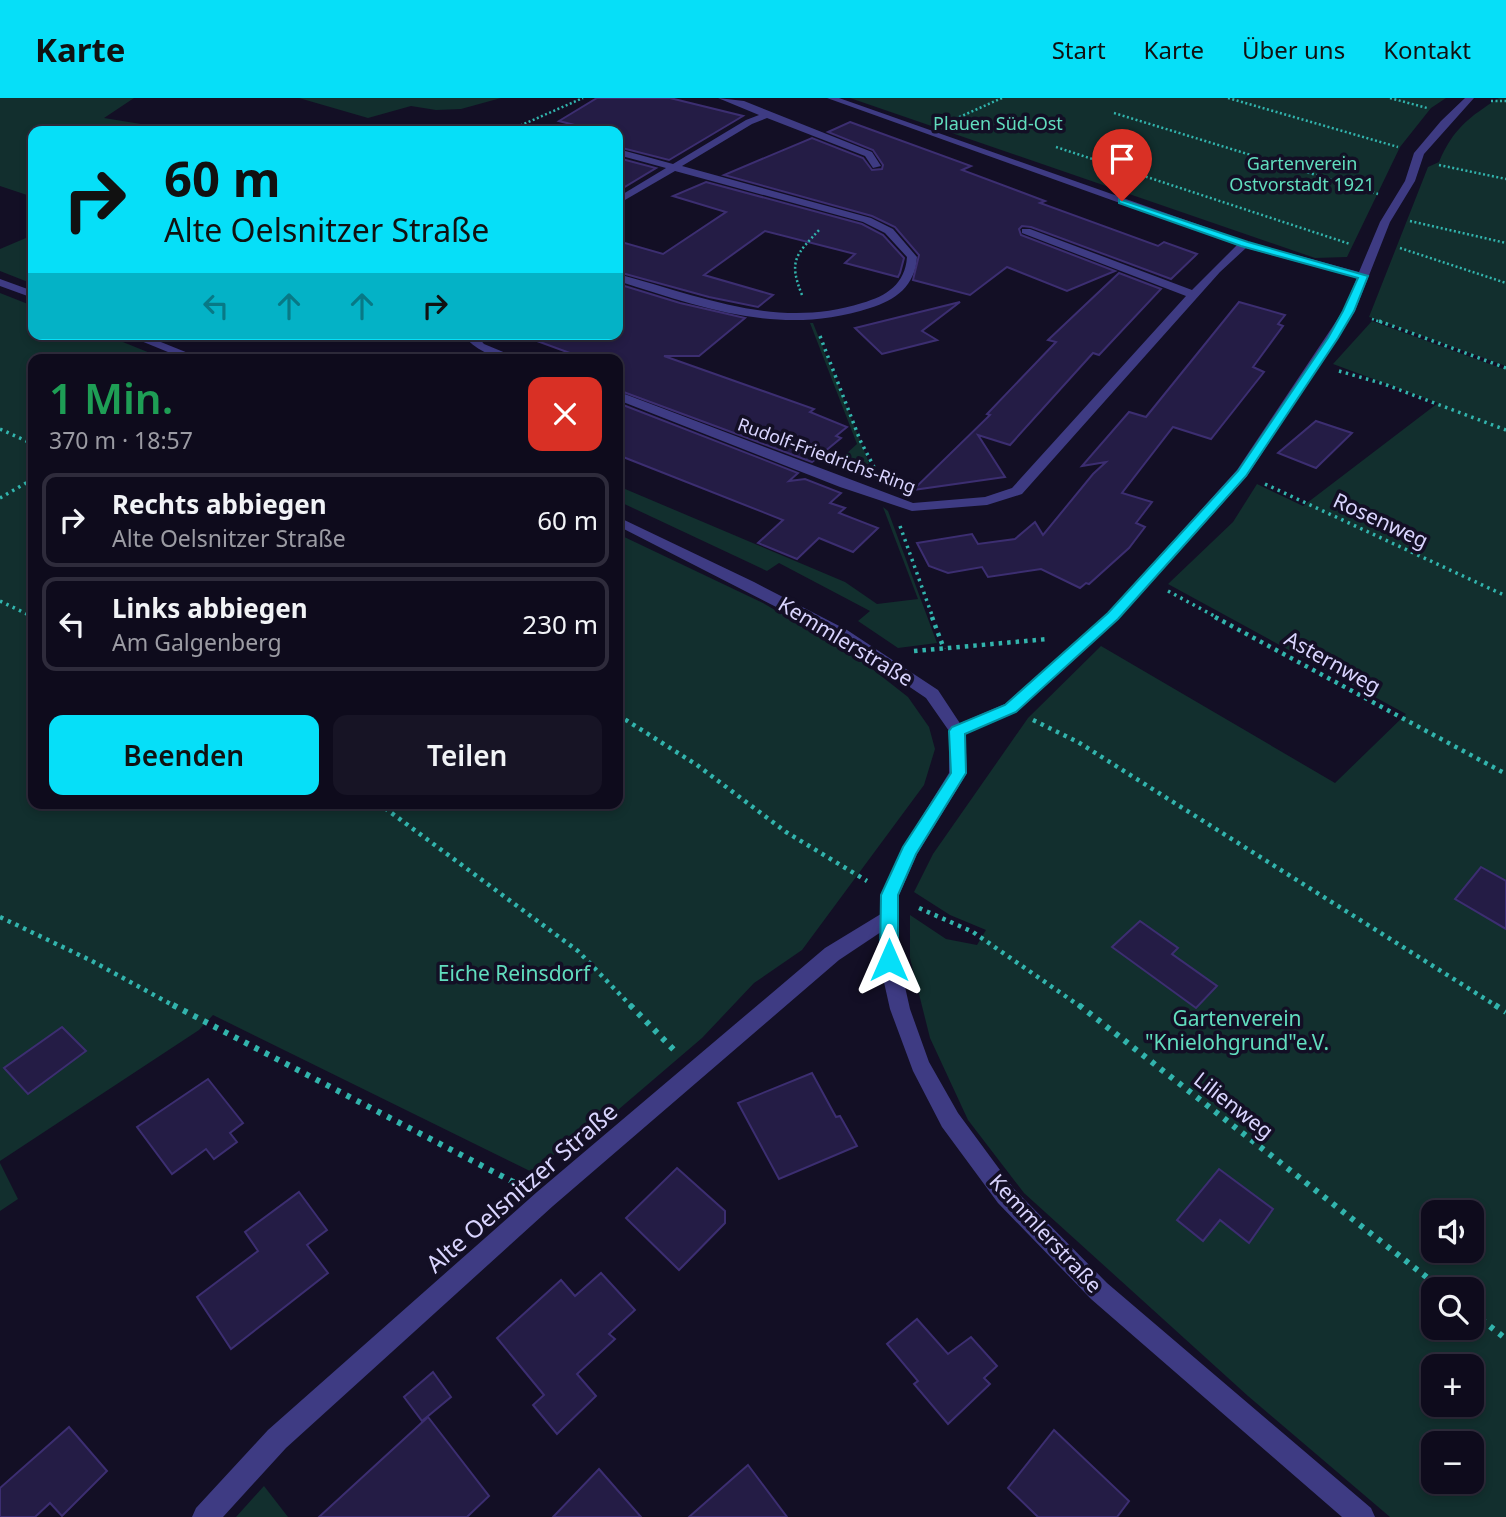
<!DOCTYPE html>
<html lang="de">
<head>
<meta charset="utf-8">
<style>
	body { margin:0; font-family:"Noto Sans",sans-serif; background:#171425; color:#f1f3f6; height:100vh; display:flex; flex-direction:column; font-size:26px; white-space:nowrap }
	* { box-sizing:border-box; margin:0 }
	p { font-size:23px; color:#9b9ba3 }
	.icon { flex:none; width:38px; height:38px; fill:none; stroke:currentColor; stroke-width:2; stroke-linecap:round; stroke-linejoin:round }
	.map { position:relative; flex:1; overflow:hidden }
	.panel { position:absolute; left:28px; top:256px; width:595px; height:455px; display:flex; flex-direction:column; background:#0e0b1c; border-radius:14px; box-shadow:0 4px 10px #0003,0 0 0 2px #2e2b3b }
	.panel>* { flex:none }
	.hud { position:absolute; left:28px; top:28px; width:595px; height:214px; border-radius:14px; box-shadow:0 4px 10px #0003,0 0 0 2px #2e2b3b; background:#06dff8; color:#111; overflow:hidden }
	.buttons { position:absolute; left:1421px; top:1102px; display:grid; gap:14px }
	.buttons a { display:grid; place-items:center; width:63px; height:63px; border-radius:14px; background:#0e0b1c; box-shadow:0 4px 10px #0003,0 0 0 2px #2e2b3b; font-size:35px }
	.pin { position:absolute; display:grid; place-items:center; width:60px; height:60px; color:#fff; margin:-72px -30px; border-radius:50% 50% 50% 0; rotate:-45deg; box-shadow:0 0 7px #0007 }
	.pin .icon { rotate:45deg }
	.me { position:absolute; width:77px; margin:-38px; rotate:0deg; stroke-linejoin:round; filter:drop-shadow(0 0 5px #0008) }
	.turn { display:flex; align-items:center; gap:24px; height:147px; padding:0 21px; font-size:32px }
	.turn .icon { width:91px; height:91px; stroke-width:2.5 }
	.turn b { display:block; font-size:49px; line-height:60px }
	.lanes { display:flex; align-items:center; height:66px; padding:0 21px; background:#0003; justify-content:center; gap:35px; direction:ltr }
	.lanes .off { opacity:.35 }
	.round { display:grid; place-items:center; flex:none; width:74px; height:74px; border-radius:14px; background:#171425 }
	.summary { display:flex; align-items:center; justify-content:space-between; height:119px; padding:0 21px }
	h1 { font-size:42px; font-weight:600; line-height:52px; color:#1e9e55 }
	.button { display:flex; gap:14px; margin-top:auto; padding:14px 21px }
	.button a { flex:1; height:80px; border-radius:14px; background:#06dff8; color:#111; font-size:28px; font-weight:600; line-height:80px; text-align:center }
	.button a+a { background:#171425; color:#f1f3f6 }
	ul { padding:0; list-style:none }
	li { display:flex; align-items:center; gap:21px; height:94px; margin:0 14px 10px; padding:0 7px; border:4px solid #2e2b3b; border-radius:14px }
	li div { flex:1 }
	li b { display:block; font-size:26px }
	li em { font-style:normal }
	header { display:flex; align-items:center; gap:42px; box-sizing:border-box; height:98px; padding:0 35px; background:#06dff8; color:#111 }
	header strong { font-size:33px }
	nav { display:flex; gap:38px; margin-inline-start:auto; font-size:24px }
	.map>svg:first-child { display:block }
	.green { fill:#122f2e; fill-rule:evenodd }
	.building { fill:#241c45; stroke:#3c2e71; stroke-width:2 }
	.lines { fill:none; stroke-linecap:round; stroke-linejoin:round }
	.path-far3 { stroke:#32b4ad; stroke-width:2.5; stroke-dasharray:2 2.5; stroke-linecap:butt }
	.path-far2 { stroke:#32b4ad; stroke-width:3.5; stroke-dasharray:2.5 4.5; stroke-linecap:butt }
	.path-far1 { stroke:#32b4ad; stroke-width:4.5; stroke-dasharray:3.5 5; stroke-linecap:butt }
	.path { stroke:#32b4ad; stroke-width:6; stroke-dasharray:4.5 7; stroke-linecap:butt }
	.minor { fill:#3e3b83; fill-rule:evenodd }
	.tertiary { fill:#3e3b83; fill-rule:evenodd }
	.route { fill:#06dff8; stroke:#0491a1; stroke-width:2 }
	.labels { text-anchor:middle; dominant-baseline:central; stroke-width:7; stroke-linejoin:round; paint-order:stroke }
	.far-park-label { font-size:18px; fill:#61ddbe; stroke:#130f25 }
	.far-street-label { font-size:18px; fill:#d9d4fe; stroke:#130f25 }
	.street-label { font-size:21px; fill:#d9d4fe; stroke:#130f25 }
	.park-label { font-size:21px; fill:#61ddbe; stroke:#130f25 }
	.near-street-label { font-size:24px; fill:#d9d4fe; stroke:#130f25 }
</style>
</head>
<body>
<header>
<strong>Karte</strong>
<nav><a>Start</a><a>Karte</a><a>Über uns</a><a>Kontakt</a></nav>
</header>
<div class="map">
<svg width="1506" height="1419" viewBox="0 0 1506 1419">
	<rect width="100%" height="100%" fill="#130f25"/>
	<g class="green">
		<polygon points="0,0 134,0 104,20 184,33 33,33 33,99 0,88"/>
		<polygon points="299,0 501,0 461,11 436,12 411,8 368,20"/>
		<polygon points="850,0 1446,0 1431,10 1400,49 1347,159 1315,160"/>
		<path d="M1499,0H1506V268L1369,219L1428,69L1439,64C1453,31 1469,19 1499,0Z"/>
		<polygon points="33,137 33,186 0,173 0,151"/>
		<polygon points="0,195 33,208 33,236 103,236 165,261 33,261 33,705 618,705 618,436 763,505 862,563 908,599 929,629 935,651 924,687 802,852 754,885 702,940 584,1041 571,1041 534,1075 213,917 199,932 0,1063"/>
		<path d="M1372,223L1506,272V1419H1390L1248,1298L1024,1095L968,1022L930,940L910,860V817L946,841L977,847L986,832L950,817L914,794L933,756L1028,620L1101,548L1335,685L1406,616L1168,486L1233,424L1257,386L1303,408L1438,305L1333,266ZM1433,1115H1472V1153H1433ZM1433,1192H1472V1230H1433ZM1433,1269H1472V1307H1433ZM1433,1346H1472V1384H1433Z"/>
		<path d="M810,225H813L869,365C858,376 849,372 835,366L857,346Z"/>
		<polygon points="618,388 845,484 877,506 918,501 883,409 888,413 937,545 898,550 858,523 870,513 779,465 767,473 618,403"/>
		<polygon points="0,1065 18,1101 0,1113"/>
		<polygon points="264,1388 288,1419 236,1419"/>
	</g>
	<g class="building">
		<polygon points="597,0 670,0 743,18 669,62 618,49 618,33 598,33 559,23"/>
		<polygon points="850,24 971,68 962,72 1045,103 1040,105 1158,148 1164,144 1197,156 1171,181 1031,129 1022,128 1019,131 1021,137 1115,173 1067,193 1007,169 970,197 913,182 919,157 895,129 872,118 724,77 812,40 863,60 872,72 882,71 883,67 873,52 828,34"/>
		<polygon points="618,60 656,70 618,93"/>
		<polygon points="706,84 862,126 883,137 904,160 900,175 898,179 845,165 855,156 765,133 704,177 773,197 758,209 709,199 618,174 618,143 663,156 726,114 673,98"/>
		<polygon points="1119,175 1161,191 1099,257 1093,255 1010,347 978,337 1005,379 913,392 990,317 987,316 1056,244 1048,242"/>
		<polygon points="618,186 680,205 745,220 699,258 664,258 814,311 810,314 847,329 836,338 841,340 812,364 618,292 618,261 586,261 529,240 529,236 618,236"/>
		<polygon points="960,204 922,233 937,242 882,256 855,230"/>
		<polygon points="1239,204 1285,217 1278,226 1283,228 1253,269 1264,274 1211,341 1173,329 1122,395 1152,404 1136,425 1145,429 1129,450 1089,486 1086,485 1080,490 1041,471 988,479 982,469 948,475 929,468 917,445 972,436 978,446 1015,441 1035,424 1043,437 1093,376 1106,364 1082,368 1129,314 1146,319"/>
		<polygon points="618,305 798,375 789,383 805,381 841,395 830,405 845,410 839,415 878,430 853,454 819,440 797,461 758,445 783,422 618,357"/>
		<polygon points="1316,323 1352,335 1316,370 1278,355"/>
		<polygon points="1481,769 1506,783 1506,831 1455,801"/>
		<polygon points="1140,823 1178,850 1172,856 1217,888 1196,910 1112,849"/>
		<polygon points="62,929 86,953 28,996 4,970"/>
		<polygon points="812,975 836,1019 840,1018 857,1048 779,1081 738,1005"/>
		<polygon points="208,981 243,1025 230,1035 237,1044 214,1061 206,1051 172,1076 137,1029"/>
		<polygon points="677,1070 725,1113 725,1125 679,1172 626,1120"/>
		<polygon points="1219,1071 1273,1111 1249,1145 1220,1122 1203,1143 1177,1122"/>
		<polygon points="299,1094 327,1132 307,1147 328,1175 231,1251 197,1199 258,1153 245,1134"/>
		<polygon points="601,1175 635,1212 609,1236 615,1241 577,1276 596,1298 557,1336 533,1307 544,1297 497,1240 561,1182 575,1198"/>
		<polygon points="917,1221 948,1256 971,1239 997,1268 984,1280 990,1286 948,1326 914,1286 918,1283 887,1246"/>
		<polygon points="433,1274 451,1299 422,1323 404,1299"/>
		<polygon points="428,1319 489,1398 467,1419 319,1419"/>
		<polygon points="69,1329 107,1373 62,1418 50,1405 35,1419 0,1419 0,1390"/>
		<polygon points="1054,1332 1129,1403 1117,1419 1038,1419 1008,1390"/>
		<polygon points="748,1367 787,1419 689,1419"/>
		<polygon points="599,1371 641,1419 553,1419"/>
	</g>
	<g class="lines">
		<g class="path-far3">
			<polyline points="1228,0 1398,49"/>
			<polyline points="1390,0 1427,10"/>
			<polyline points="1491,3 1506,3"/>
			<polyline points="1114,15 1378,96"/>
			<polyline points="955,21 1002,0"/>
			<polyline points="508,33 583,0"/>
			<polyline points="1056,49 1350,146"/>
			<polyline points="1439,67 1506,81"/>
			<polyline points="1410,123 1506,145"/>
			<polyline points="1400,150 1506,185"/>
			<path d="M802,197C788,162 796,157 820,131"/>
			<polyline points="1372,221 1383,225"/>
		</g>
		<g class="path-far2">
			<polyline points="1379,223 1506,270"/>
			<polyline points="820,238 860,342 874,369"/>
			<polyline points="1339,273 1384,286 1506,332"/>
			<polyline points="0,331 33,346"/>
			<polyline points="1265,386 1506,498"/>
			<polyline points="0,400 33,381"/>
			<polyline points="900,428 933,520"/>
			<polyline points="1168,493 1218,520"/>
			<polyline points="0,503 33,519"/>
		</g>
		<g class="path-far1">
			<polyline points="932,519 944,551"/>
			<polyline points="1215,519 1506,676"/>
			<polyline points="914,553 1048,541"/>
			<polyline points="618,617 697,667 786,734 867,783"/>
			<polyline points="1033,622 1078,644 1498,909"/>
			<polyline points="378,705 578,853 632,909"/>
			<polyline points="919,810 973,834 1081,909"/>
			<polyline points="0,819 92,863 176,909"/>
		</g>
		<g class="path">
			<polyline points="173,907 517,1086"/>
			<polyline points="630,907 675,953"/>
			<polyline points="1079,907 1443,1192"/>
			<polyline points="1495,907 1506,914"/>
			<polyline points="1472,1214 1506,1241"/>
		</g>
		<g class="minor">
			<path d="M718,0L744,3L872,54L881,68L873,70L865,58L767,20L752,26L682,68L871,120L893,131L917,159C915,188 896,202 870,210C781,239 703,210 618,183V176C700,198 777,232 862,205C887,198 905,186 907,159L885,135L863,124L675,73L618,106V99L666,70L618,57V51L673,66L746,22L759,17Z"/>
			<polygon points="827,0 839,0 1248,144 1359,174 1380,124 1405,83 1414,55 1441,23 1465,0 1474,0 1424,56 1415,83 1390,124 1355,213 1247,378 1118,521 1017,614 957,639 949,633 951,629 1005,606 1108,515 1237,372 1343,213 1357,180 1246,150 1220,174 1022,396 987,407 912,413 840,389 618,302 618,294 622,295 913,405 985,399 1012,390 1186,198 1022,135 1022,131 1030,131 1192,192 1237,147"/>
			<path d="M462,236H475L484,246L520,261C496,261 478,255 462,236Z"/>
			<polygon points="889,811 896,814 898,819 896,824 839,862 553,1108 286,1350 223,1419 192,1419 196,1410 268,1332 537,1094 825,850"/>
		</g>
		<g class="tertiary">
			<polygon points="0,181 33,193 33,200 0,188"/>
			<polygon points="124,236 141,236 203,261 185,261"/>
			<polygon points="618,419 754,484 847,532 938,592 965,633 967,675 917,756 899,797 899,862 910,911 929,964 958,1015 1014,1091 1107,1185 1371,1410 1375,1419 1342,1419 1091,1201 998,1105 942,1029 913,973 890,911 879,862 881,797 903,749 949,675 949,633 926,600 837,540 618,428"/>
		</g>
	</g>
	<polygon class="route" points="1119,101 1248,144 1368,178 1354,213 1338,240 1246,378 1118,521 1016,614 965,636 966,675 916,756 898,797 898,862 895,867 889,869 883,867 880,862 881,797 903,749 951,675 949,633 952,629 1005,607 1108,515 1238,373 1328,240 1343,213 1358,180 1241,148 1119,105"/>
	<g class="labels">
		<g class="far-park-label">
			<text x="998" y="25">Plauen Süd-Ost</text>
			<text x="1302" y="65">Gartenverein<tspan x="1302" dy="21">Ostvorstadt 1921</tspan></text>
		</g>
		<g class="far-street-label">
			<text transform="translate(827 357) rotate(20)">Rudolf-Friedrichs-Ring</text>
		</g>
		<g class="street-label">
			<text transform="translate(1381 422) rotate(25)">Rosenweg</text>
			<text transform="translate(846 543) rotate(31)">Kemmlerstraße</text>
			<text transform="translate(1333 564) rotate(29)">Asternweg</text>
			<text transform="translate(1234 1007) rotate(38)">Lilienweg</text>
			<text transform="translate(1046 1135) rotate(47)">Kemmlerstraße</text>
		</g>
		<g class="park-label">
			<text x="514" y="875">Eiche Reinsdorf</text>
			<text x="1237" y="920">Gartenverein<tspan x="1237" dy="24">"Knielohgrund"e.V.</tspan></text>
		</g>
		<g class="near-street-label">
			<text transform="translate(521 1089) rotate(-41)">Alte Oelsnitzer Straße</text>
		</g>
	</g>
</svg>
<div class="buttons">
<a><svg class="icon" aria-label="sound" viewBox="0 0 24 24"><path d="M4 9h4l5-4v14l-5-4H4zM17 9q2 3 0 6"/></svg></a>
<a><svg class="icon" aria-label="search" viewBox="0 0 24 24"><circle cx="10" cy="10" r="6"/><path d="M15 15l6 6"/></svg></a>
<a>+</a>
<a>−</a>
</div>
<div class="pin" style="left:1122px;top:103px;background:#d93025"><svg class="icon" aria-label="arrive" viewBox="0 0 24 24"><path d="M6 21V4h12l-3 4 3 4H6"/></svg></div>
<svg class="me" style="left:889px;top:862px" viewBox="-20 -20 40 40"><path d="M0-17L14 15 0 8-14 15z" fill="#06dff8" stroke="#fff" stroke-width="4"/></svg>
<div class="hud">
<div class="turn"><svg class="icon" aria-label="right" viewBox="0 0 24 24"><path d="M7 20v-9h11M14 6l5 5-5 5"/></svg><div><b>60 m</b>Alte Oelsnitzer Straße</div></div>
<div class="lanes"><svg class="icon off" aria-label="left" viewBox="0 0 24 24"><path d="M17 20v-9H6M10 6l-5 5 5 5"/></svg><svg class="icon off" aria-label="ahead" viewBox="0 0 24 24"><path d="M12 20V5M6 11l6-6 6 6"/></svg><svg class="icon off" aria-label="ahead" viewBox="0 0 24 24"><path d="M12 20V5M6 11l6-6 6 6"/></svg><svg class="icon" aria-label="right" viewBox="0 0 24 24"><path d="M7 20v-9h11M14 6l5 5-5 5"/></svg></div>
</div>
<section class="panel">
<div class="summary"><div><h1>1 Min.</h1><p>370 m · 18:57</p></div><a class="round" style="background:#d93025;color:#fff"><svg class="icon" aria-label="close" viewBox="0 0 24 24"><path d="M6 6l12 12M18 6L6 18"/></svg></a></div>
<ul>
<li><svg class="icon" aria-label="right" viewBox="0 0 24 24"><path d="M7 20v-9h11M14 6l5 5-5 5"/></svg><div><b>Rechts abbiegen</b><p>Alte Oelsnitzer Straße</p></div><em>60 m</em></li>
<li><svg class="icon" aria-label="left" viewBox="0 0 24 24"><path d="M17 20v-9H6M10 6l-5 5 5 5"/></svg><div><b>Links abbiegen</b><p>Am Galgenberg</p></div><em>230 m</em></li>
</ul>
<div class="button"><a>Beenden</a><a>Teilen</a></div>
</section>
</div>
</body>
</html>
